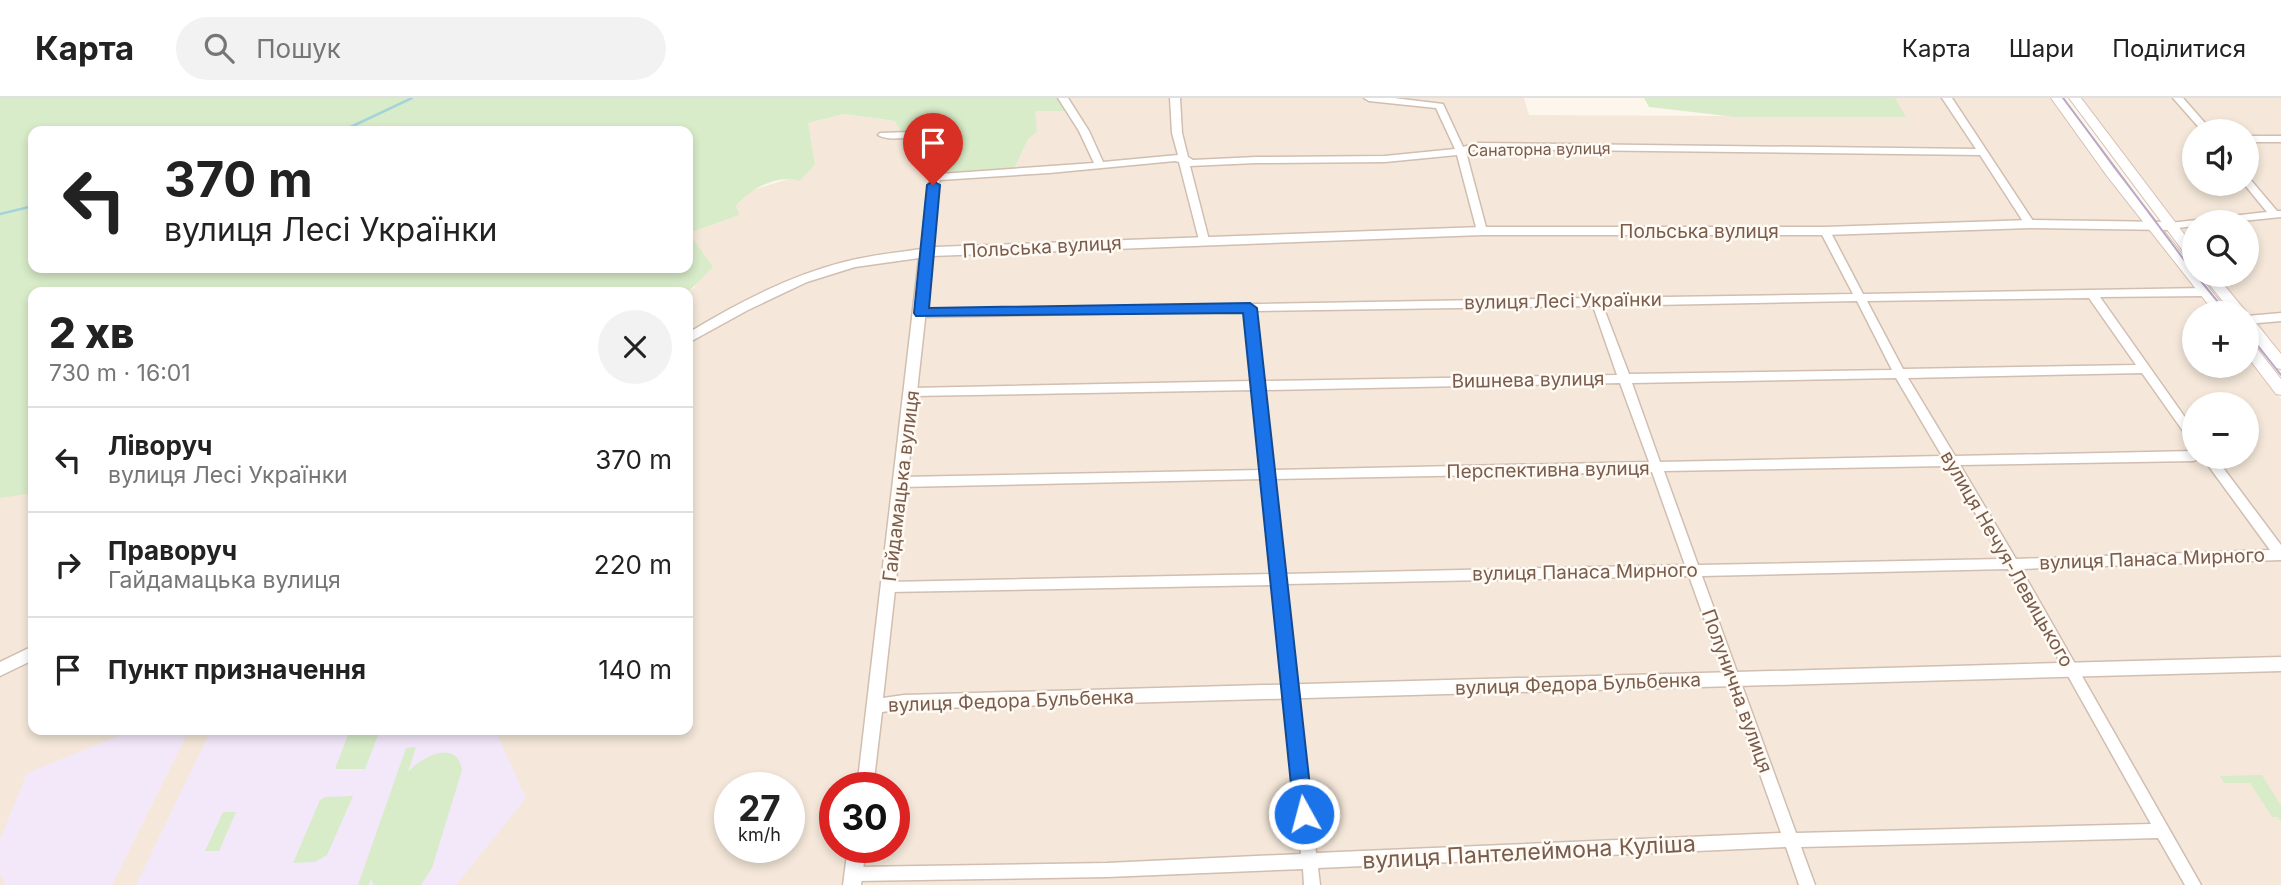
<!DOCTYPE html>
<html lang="uk">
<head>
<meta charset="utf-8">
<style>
	body { margin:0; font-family:Inter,sans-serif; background:#f2f2f2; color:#222; height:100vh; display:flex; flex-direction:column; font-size:26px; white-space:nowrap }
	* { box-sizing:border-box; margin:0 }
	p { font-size:23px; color:#767676 }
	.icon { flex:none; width:38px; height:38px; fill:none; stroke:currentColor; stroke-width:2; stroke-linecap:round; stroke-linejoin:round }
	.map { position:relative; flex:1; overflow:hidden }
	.side { position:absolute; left:28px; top:189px; width:665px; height:448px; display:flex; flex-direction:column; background:#fff; border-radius:14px; box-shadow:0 4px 10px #0003 }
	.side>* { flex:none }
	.top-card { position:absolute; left:28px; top:28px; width:665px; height:147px; border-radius:14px; box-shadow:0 4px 10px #0003; background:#fff; color:#222; overflow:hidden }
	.fabs { position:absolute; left:2182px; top:21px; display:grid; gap:14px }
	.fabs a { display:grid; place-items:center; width:77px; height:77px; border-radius:50%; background:#fff; box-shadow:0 4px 10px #0003; font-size:35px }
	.speed { position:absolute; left:714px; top:674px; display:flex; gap:14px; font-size:35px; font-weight:700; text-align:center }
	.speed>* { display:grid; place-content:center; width:91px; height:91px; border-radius:50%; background:#fff; box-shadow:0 4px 10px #0003; line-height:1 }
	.speed small { font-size:18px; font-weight:400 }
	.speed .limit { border:10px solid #d22; background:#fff; color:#111 }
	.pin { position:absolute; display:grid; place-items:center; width:60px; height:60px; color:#fff; margin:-72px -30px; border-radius:50% 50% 50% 0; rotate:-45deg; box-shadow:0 0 7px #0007 }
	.pin .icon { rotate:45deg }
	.me { position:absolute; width:77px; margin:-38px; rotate:353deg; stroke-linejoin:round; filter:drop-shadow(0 0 5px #0008) }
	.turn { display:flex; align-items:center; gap:24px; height:147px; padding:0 21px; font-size:32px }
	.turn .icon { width:91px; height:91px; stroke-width:2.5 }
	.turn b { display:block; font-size:49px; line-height:60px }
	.round { display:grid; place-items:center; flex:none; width:74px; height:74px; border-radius:37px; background:#f2f2f2 }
	.head { display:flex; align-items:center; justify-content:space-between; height:119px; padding:0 21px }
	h1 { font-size:42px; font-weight:800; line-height:52px }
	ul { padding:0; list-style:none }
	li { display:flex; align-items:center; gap:21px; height:105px; padding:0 21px; border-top:2px solid #e0e0e0 }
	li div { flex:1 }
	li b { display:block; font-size:26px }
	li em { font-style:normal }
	header { display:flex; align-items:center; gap:42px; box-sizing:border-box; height:98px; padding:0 35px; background:#fff; border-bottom:2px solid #e0e0e0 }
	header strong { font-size:33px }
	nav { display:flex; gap:38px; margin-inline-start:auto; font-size:24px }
	.search { width:490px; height:63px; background:#f2f2f2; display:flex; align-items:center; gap:18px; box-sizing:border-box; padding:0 24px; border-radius:38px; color:#767676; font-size:26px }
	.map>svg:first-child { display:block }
	.residential { fill:#f5e8da; fill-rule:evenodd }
	.education { fill:#f3e8fa }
	.green { fill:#d8ecc9; fill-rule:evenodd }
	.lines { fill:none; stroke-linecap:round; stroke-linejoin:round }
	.stream { stroke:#a5d3da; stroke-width:2.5 }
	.minor-casing { stroke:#d1beb0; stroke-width:3 }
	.tertiary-casing { stroke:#d1beb0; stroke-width:3 }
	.secondary-casing { stroke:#d6c0b0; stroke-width:2 }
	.minor { fill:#fff; fill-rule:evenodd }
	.tertiary { fill:#fff; fill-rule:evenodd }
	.secondary { fill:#fff; fill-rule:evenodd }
	.tram { stroke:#b9a8c9; stroke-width:2 }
	.route { fill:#1a73e8; stroke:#114b97; stroke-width:2 }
	.labels { text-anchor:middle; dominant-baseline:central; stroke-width:5; stroke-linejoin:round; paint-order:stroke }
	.far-street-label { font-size:16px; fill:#7a5c4d; stroke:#fffaf3 }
	.street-label { font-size:19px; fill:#7a5c4d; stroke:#fffaf3 }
	.near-street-label { font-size:23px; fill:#7a5c4d; stroke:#fffaf3 }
</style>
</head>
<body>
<header>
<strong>Карта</strong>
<div class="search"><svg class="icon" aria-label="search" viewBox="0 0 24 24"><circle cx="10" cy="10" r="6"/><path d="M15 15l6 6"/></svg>Пошук</div>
<nav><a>Карта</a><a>Шари</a><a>Поділитися</a></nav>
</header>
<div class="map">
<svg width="2281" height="787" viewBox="0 0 2281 787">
	<rect width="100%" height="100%" fill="#fdf6ec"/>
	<g class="residential">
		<path d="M1061,0H1524L1529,17L1905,19L1895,0H2053L2112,82L2215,215H2194V268H2247V257L2281,301V787H859L863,749H894V690L870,689L940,76L1014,71L1028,41L1035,13ZM2194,306H2247V359H2194Z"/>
		<path d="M2082,0H2281V256L2216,177H2247V124H2194V150ZM2194,33H2247V86H2194Z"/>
		<path d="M844,16L895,23L901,34L923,33L924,58L931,82L859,689L835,690V749H852L846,787H0V330L33,333V632H688V194L695,189L689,135L740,117L736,108L750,93L791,80L815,66L807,25ZM730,690H789V749H730Z"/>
	</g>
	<g class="education">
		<polygon points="153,632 189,632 112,787 5,787 0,775 0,742 27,675 121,637"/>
		<polygon points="211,632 495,632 526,700 456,787 136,787"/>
	</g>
	<g class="green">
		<path d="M0,0H1061L1069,13H1035L1037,34L1028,41L1014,71L940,76L924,48L922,33L901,34L895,23L844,16L808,25L815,66L800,83C777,75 751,91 736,108L740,117L689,135L713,169L688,194H33V395L0,400ZM33,33H688V170H33Z"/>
		<polygon points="1644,0 1895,0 1906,19 1736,19 1649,9"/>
		<polygon points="350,632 380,632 365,671 335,671"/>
		<path d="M416,649L408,674C420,660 457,639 462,672L432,770L421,787H373L371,780L369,787H358L406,650Z"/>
		<polygon points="2262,677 2281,708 2281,724 2278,719 2272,719 2250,685 2224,685 2220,678"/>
		<polygon points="353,698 327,757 315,764 293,765 320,702 325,699"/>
		<polygon points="223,714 236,714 219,753 205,753"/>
	</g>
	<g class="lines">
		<g class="stream">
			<polyline points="342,33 412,0"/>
			<polyline points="0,116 33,108"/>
		</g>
		<g class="minor-casing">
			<g id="minor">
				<path d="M1058,0H1068L1089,33L1103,64L1178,57L1172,35L1170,0H1180L1182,35L1188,59L1193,62L1256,59L1385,58L1455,51L1436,10L1369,3L1364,0H1394L1443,6L1463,49L1478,45L1976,51L1942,0H1952L2035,126L2034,128H2026L1980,57L1478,51L1466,54L1487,133L1482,136L1477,133L1457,57L1385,64L1256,65L1190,68L1209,142L1204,145L1199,142L1179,64L1175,63L1049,75L940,82L938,87L931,155L926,158L922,157L921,155L928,87L932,79L916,43C904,37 889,44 878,37L880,35L911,34L923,39L940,76L1094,65L1079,33Z"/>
				<polygon points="2173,0 2183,0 2212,33 2202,33"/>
				<rect x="2247" y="38" width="34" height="6"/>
				<polygon points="2247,80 2250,81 2277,113 2281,113 2281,119 2232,124 2194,124 2194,128 2170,131 2165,128 2170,125 2267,114 2244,86 2247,86"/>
				<path d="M1825,130L1830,133L1863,196L2205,190L2210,194L2205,198L2100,199L2194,332V345L2190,343L2142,275L1908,280L1955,358L2194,353V359H2200L2194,363L1960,367L2016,461L2270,452L2202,359H2215L2281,447V462L2021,471L2201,787H2185L2158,740L1801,749L1815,787H1799L1786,749L1318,770L1320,787H1304L1303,771L1107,779L854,783L849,781L846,776L849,771L854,769L1107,765L1301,756L1273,487L889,494L884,493L883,489L884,485L889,484L1272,476L1262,381L901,389L897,387L895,384L897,381L901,379L1261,372L1253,292L912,298L906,294L912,290L1252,283L1245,213L921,219L917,218L916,215L917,212L1592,200L1596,198L1600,200L1853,196L1820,133ZM2089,200L2136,267L1903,271L1867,203ZM1857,203L1892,272L1629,276L1603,208ZM1593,208L1617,277L1264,283L1256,213ZM1896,280L1942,358L1660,364L1632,285ZM1620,285L1649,364L1273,372L1265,292ZM1948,368L2002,461L1698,467L1664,373ZM1652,374L1685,467L1285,476L1274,381ZM2008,471L2151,726L1796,735L1702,478ZM1689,478L1781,735L1316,755L1286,486Z"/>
				<polygon points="2281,215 2281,223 2247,226 2247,218"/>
			</g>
		</g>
		<g class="tertiary-casing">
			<g id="tertiary">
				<path d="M2030,122L2170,124L2176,128L2170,132L2030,130L1825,137H1482L932,158L883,600L904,597L2281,559V573L904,611L882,614L873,690H857L919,160L855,169L807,184L748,212L688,245V235C737,205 789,178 844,164C874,156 905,154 935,149L1482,129H1825Z"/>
				<polygon points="33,548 33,562 0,578 0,564"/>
				<polygon points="848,749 866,749 861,787 843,787"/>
			</g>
		</g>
		<g class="secondary-casing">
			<g id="secondary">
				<polygon points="2051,0 2063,0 2115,72 2194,171 2194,177 2199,177 2229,215 2215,215 2107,78"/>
				<polygon points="2069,0 2081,0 2194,149 2194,162 2189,161"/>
				<polygon points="2202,177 2216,177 2247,215 2232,215"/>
				<polygon points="2247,219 2252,220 2281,256 2281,271 2276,270 2247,234"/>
				<polygon points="2247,243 2252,244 2281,281 2281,297 2276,296 2247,258"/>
			</g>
		</g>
		<use href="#minor" class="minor"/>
		<use href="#tertiary" class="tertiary"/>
		<use href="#secondary" class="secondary"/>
		<g class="tram">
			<polyline points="2063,0 2194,175"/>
			<polyline points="2196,177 2227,215"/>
			<polyline points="2247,234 2281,277"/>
		</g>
	</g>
	<polygon class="route" points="933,83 940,87 929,210 1250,205 1257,210 1313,716 1311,722 1304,725 1297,722 1294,716 1243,215 916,218 914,215 927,87"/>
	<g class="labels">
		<g class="far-street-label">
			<text transform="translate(1539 51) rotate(-1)">Санаторна вулиця</text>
		</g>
		<g class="street-label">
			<text x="1699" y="133">Польська вулиця</text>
			<text transform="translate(1042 149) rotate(-3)">Польська вулиця</text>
			<text transform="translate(1563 203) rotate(-1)">вулиця Лесі Українки</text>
			<text transform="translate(1528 282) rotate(-1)">Вишнева вулиця</text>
			<text transform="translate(1548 372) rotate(-1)">Перспективна вулиця</text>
			<text transform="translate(901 388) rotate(-83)">Гайдамацька вулиця</text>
			<text transform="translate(2007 461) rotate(60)">вулиця Нечуя-Левицького</text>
			<text transform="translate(2152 461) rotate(-2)">вулиця Панаса Мирного</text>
			<text transform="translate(1585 474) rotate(-1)">вулиця Панаса Мирного</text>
			<text transform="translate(1578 586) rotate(-2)">вулиця Федора Бульбенка</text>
			<text transform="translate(1737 593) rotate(70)">Полунична вулиця</text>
			<text transform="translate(1011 603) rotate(-2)">вулиця Федора Бульбенка</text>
		</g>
		<g class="near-street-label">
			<text transform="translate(1529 754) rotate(-3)">вулиця Пантелеймона Куліша</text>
		</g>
	</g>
</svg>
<div class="fabs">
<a><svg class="icon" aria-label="sound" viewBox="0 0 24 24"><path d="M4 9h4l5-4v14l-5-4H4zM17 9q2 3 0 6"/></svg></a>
<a><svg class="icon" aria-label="search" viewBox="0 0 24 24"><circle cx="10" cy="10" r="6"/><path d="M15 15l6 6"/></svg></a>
<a>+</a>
<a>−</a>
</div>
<div class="speed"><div>27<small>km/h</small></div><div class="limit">30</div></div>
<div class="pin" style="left:933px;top:87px;background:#d93025"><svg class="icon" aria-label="arrive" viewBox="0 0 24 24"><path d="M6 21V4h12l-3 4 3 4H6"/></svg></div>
<svg class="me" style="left:1304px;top:716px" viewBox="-20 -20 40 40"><circle r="17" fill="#1a73e8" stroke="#fff" stroke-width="3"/><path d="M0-11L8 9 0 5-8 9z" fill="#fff"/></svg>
<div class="top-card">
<div class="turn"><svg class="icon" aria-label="left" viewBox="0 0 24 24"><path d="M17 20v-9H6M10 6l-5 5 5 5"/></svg><div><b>370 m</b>вулиця Лесі Українки</div></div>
</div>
<section class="side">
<div class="head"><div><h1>2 хв</h1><p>730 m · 16:01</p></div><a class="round"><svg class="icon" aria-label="close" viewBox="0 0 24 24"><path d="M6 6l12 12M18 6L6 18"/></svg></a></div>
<ul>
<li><svg class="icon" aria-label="left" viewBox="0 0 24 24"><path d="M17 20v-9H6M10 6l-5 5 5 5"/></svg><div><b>Ліворуч</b><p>вулиця Лесі Українки</p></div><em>370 m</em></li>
<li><svg class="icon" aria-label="right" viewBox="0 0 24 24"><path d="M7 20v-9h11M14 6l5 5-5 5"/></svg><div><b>Праворуч</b><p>Гайдамацька вулиця</p></div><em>220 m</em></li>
<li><svg class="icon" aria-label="arrive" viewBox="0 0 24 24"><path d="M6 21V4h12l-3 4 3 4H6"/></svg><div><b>Пункт призначення</b></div><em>140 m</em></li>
</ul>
</section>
</div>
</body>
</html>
